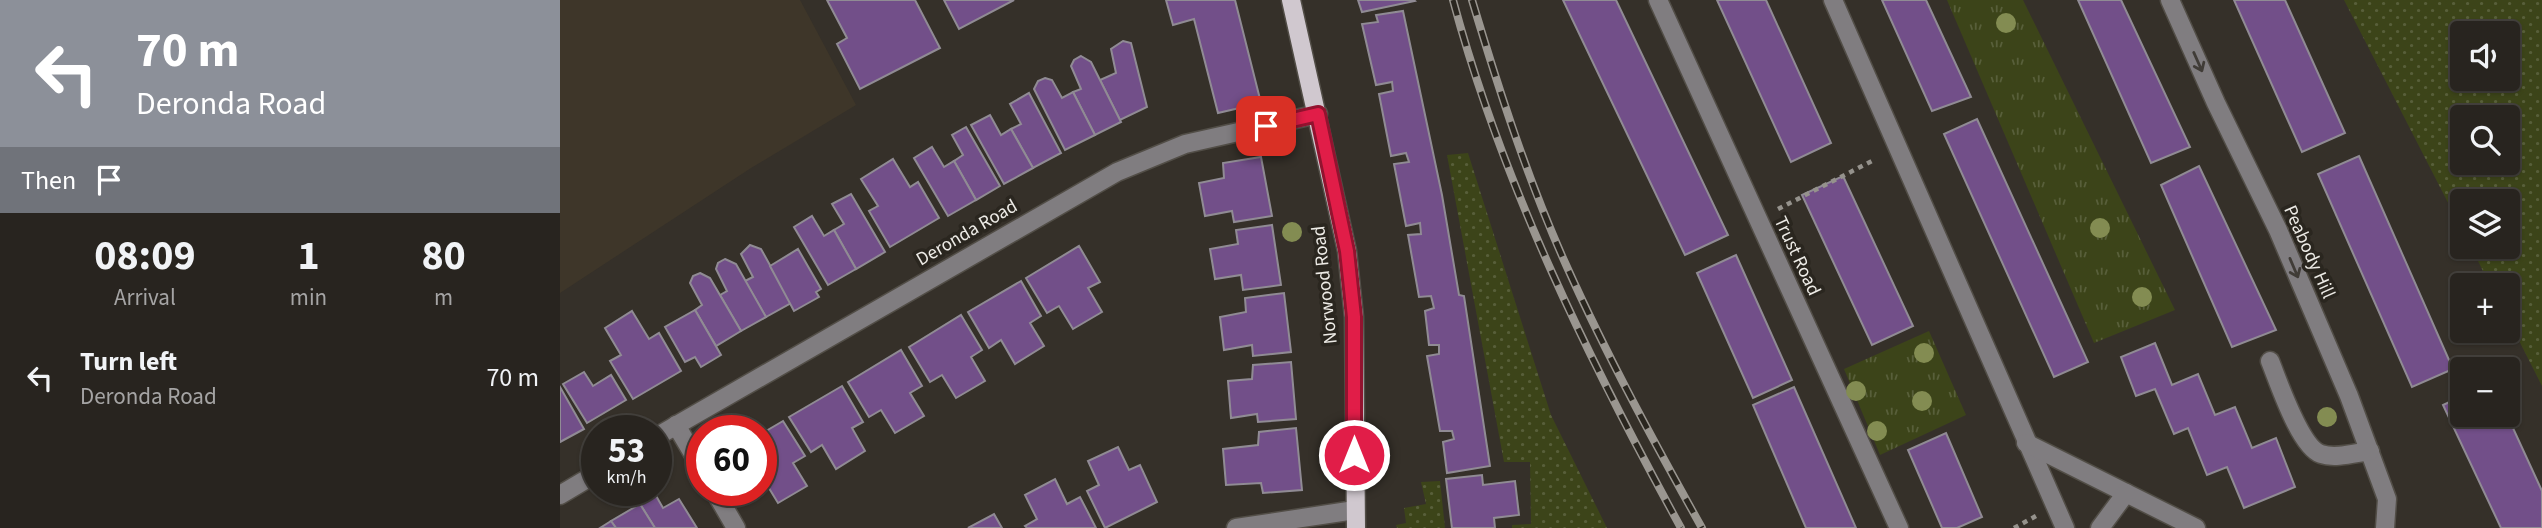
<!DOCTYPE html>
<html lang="en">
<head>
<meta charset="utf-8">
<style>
	body { margin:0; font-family:"Source Sans 3",sans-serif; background:#34302c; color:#f1f3f6; height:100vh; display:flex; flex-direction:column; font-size:26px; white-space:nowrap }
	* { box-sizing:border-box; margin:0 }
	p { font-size:23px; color:#a5a4a4 }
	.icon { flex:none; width:38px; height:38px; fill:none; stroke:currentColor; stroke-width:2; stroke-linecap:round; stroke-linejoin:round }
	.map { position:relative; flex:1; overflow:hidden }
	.panel { display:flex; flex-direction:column; background:#28241f; width:560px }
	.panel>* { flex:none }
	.hud { background:#8c9099; color:#fff; overflow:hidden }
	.controls { position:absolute; left:1890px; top:21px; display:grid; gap:14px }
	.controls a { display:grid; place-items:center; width:70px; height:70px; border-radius:7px; background:#28241f; box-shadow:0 2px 5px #0004,0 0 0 2px #44413d; font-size:35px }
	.speed { position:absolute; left:21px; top:415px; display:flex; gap:14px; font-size:35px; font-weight:700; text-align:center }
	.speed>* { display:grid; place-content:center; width:91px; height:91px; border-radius:50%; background:#28241f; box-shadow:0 2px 5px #0004,0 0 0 2px #44413d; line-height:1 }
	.speed small { font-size:18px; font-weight:400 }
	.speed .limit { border:10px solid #d22; background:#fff; color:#111 }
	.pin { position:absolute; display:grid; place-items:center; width:60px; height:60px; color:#fff; margin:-30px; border-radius:14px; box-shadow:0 4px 10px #0006 }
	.me { position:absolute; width:77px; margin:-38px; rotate:0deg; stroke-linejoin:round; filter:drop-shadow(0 0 5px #0008) }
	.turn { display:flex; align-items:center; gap:24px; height:147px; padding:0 21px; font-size:32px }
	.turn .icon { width:91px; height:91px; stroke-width:2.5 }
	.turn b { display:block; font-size:49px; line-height:60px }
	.then { display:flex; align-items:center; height:66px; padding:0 21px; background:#0003; gap:14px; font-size:26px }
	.eta { display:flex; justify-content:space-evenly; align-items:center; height:119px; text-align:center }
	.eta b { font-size:42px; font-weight:700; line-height:49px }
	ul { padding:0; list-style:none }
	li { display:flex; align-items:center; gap:21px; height:91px; padding:0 21px }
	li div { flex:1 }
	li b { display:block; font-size:26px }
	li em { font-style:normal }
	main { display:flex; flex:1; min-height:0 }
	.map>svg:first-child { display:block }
	.built { fill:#3e3629 }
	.grass { fill:url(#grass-tufts) }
	.garden { fill:url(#garden-dots); fill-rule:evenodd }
	.building { fill:#724f89; stroke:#908b94; stroke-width:2 }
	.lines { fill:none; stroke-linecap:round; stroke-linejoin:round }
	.minor-casing { stroke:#524e47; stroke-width:21 }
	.major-casing { stroke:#524e47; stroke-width:21 }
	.path { stroke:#95928c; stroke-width:4.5; stroke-dasharray:5 5; stroke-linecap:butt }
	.minor { stroke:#807d80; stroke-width:18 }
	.major { stroke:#d0c8cf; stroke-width:18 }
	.rail-casing { stroke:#9a9690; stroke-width:8 }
	.rail { stroke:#2a261f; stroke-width:5; stroke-dasharray:16; stroke-linecap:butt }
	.tree { fill:#838c52 }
	.oneway { stroke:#403c37 }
	.route-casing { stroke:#92132f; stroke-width:18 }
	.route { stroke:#e11d48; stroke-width:12 }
	.labels { text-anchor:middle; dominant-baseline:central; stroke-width:7; stroke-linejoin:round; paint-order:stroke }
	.street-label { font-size:19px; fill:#edebe6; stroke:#2a261f }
</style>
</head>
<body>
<main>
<section class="panel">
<div class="hud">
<div class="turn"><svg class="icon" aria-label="left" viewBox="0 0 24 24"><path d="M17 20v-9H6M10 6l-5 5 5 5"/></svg><div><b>70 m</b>Deronda Road</div></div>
<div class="then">Then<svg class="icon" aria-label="arrive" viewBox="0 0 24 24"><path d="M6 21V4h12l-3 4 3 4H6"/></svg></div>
</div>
<div class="eta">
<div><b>08:09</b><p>Arrival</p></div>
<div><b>1</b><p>min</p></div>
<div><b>80</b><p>m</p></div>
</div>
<ul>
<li><svg class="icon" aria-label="left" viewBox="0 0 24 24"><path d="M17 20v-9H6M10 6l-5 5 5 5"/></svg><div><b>Turn left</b><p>Deronda Road</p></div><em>70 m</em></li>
</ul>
</section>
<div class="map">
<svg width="1982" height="528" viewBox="0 0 1982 528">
	<defs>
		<pattern id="grass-tufts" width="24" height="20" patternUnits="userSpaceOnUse" patternTransform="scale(1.75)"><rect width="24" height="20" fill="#3c4419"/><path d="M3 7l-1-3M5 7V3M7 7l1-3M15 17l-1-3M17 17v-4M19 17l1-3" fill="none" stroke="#585f3a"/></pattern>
		<pattern id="garden-dots" width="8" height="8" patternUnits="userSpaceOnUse" patternTransform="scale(1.75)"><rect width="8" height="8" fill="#3c4419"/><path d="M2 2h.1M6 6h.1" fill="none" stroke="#585f3a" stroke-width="1.8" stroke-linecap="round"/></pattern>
	</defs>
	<rect width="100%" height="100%" fill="#353029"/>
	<polygon class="built" points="0,0 240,0 296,105 191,168 0,293"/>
	<g class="grass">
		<polygon points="1387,0 1463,0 1615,310 1534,343"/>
		<polygon points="1369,331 1406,415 1320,455 1284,369"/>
	</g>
	<g class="garden">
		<path d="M1784,0H1982V386L1948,319V285H1930L1911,247H1948V201H1902V230ZM1902,33H1948V79H1902ZM1902,117H1948V163H1902Z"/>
		<polygon points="908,153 991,415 1047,528 952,528 952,525 971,524 970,462 944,462 887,155"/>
		<polygon points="880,481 885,528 837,528 836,525 846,523 844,508 866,504 861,482"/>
	</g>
	<g class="building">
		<polygon points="267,0 355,0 380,48 300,89 277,44 287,38"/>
		<polygon points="384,0 454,0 399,29"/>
		<polygon points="606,0 675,0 701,103 658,113 634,19 613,25"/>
		<polygon points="798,0 854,0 855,1 802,12"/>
		<polygon points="1003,0 1056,0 1168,235 1125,255"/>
		<polygon points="1157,0 1206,0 1271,143 1231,162"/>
		<polygon points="1322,0 1366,0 1411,97 1372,111"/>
		<polygon points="1518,0 1561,0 1630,147 1591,163"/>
		<polygon points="1674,0 1725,0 1785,133 1742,152"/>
		<polygon points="843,11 882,195 899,295 904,296 930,466 887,473 883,442 894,439 892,431 880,431 867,356 879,354 879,345 869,345 865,311 874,308 871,296 859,297 848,235 861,234 860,223 846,226 834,164 849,162 846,153 831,156 819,94 833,91 832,82 816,85 802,24 818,22 816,15"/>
		<polygon points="563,41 571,43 587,107 560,120 540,80 556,73 551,49"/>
		<polygon points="521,56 531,62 561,122 535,135 513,92 521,89 511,66 514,60"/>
		<polygon points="485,78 492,80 502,98 513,92 535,135 505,150 474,89 478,81"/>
		<polygon points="469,93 501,153 473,168 451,129 461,124 450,104"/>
		<polygon points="430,115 441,135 451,129 473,168 444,184 411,125"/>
		<polygon points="1417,119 1528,362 1494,377 1384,134"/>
		<polygon points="406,127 440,186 416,200 394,161 403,155 392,135"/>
		<polygon points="372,147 384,167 394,161 416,200 388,216 354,158"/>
		<polygon points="1799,156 1893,369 1852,387 1758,174"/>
		<polygon points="701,157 712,216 674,222 672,211 645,216 639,183 664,178 663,163"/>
		<polygon points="333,159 350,187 358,182 379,218 330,247 309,211 318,206 301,179"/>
		<polygon points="1639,166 1716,330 1672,347 1601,185"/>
		<polygon points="1283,176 1353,326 1312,345 1242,195"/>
		<polygon points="291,194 325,252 296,269 274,230 284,224 272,204"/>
		<polygon points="252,216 264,236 274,230 296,269 268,285 234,227"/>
		<polygon points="712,225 721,285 683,290 681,275 655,279 650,249 678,244 676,230"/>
		<polygon points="190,245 201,249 231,303 206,317 185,281 193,277 181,254"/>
		<polygon points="519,246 540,282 528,288 542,312 513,329 499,306 487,313 466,278"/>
		<polygon points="238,249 261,289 256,292 259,297 234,311 210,266"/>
		<polygon points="1176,255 1232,380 1193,398 1137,273"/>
		<polygon points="165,259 176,264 206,317 181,331 160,295 167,291 156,269 158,263"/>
		<polygon points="140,273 150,278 181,331 156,346 135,310 142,305 130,283 133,276"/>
		<polygon points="461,281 481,316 470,323 484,346 455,364 441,340 429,348 408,312"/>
		<polygon points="724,293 731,352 693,356 692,345 664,350 660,317 686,312 685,298"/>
		<polygon points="135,310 161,355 141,367 135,357 125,362 105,327"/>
		<polygon points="72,311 89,339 99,333 121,371 73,399 50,361 61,355 45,328"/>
		<polygon points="401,315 422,350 411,357 425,381 396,398 382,375 370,382 349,347"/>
		<polygon points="1595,343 1612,385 1638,374 1655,415 1675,407 1692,448 1716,438 1735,487 1684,508 1667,467 1647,475 1628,428 1614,434 1595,389 1576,396 1561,357"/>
		<polygon points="341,350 362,386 350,393 364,416 335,433 321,410 309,417 288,382"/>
		<polygon points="731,362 736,419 698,422 697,414 671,418 668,381 692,379 693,365"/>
		<polygon points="24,372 33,386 51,375 66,400 27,423 3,384"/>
		<polygon points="282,386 303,422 292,428 305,451 276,469 262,445 251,452 229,417"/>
		<polygon points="0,387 24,429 0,442"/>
		<polygon points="1234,387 1296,528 1246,528 1193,405"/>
		<polygon points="1902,396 1902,415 1947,415 1982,491 1982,528 1941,528 1883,405"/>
		<polygon points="223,421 245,456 233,463 247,486 218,503 204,480 201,482 201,434"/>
		<polygon points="736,428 742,490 703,493 701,483 666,485 663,449 698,445 699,432"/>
		<polygon points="1386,433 1422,517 1397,528 1382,528 1348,450"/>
		<polygon points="558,447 569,470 580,465 597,502 545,528 527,491 539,485 528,461"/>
		<polygon points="922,475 923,485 955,481 959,515 934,518 935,528 892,528 886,479"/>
		<polygon points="495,479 507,504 520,497 536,528 467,528 465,526 477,519 465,495"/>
		<polygon points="95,494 103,508 119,499 137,528 95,528 80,504"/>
		<polygon points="80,504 95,528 56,528 51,521"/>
		<polygon points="434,514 442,528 408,528"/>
		<polygon points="51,521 56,528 40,528"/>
	</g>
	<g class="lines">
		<g class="minor-casing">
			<g id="minor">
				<polyline points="1098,0 1339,528"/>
				<polyline points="1273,0 1505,528"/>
				<polyline points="1610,0 1656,103 1718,230 1789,396 1827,499 1825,528"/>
				<path d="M1710,361C1719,383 1740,447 1761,454C1775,459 1795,453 1810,451"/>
				<polyline points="116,425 142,469"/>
				<polyline points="96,437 557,172 625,144 758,114"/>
				<polyline points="1466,443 1636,528"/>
				<polyline points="154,490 176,528"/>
				<polyline points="0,495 37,473"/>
				<polyline points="676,528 795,510"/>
				<polyline points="1540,528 1566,493"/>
			</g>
		</g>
		<g class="major-casing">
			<polyline id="major" points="731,0 787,251 794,317 796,528"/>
		</g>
		<g class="path">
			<polyline points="1218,209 1316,159"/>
			<polyline points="1454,528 1476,516"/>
		</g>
		<use href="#minor" class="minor"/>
		<use href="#major" class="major"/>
		<g class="rail-casing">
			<g id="rail">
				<path d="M893,0C943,186 1029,360 1121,528"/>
				<path d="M912,0C939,90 968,181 1007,267C1047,356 1094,442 1142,528"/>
			</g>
		</g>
		<use href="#rail" class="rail"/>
	</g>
	<g class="tree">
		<circle cx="1446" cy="23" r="10"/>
		<circle cx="1540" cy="228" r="10"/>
		<circle cx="732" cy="232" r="10"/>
		<circle cx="1582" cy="297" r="10"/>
		<circle cx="1364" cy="353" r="10"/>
		<circle cx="1296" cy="391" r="10"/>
		<circle cx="1362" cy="401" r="10"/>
		<circle cx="1767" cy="417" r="10"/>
		<circle cx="1317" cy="431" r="10"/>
	</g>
	<defs><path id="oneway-shaft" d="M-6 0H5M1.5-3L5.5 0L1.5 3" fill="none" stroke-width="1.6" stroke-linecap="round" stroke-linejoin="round" transform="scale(1.75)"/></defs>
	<g class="oneway">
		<use href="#oneway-shaft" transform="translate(1638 62) rotate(66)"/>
		<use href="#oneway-shaft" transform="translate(1734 268) rotate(67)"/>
	</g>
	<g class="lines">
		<g class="route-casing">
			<polyline id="route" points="706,126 758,114 787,251 794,317 794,455"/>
		</g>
		<use href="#route" class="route"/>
	</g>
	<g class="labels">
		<g class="street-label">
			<text transform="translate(407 233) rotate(-30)">Deronda Road</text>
			<text transform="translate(1749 252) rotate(66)">Peabody Hill</text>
			<text transform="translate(1237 256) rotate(65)">Trust Road</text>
			<text transform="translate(765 285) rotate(-96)">Norwood Road</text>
		</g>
	</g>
</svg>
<div class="controls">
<a><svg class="icon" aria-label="sound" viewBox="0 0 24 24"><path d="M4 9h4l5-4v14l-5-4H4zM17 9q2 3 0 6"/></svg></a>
<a><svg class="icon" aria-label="search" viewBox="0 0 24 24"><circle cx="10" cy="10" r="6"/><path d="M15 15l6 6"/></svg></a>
<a><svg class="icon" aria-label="layers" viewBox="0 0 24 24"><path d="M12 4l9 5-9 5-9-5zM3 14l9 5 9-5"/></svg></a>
<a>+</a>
<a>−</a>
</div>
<div class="speed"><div>53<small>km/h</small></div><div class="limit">60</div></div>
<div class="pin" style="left:706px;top:126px;background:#d93025"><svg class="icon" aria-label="arrive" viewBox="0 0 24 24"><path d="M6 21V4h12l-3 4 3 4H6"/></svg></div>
<svg class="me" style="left:794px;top:455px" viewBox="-20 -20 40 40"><circle r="17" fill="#e11d48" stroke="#fff" stroke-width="3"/><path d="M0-11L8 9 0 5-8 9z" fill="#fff"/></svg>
</div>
</main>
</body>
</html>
